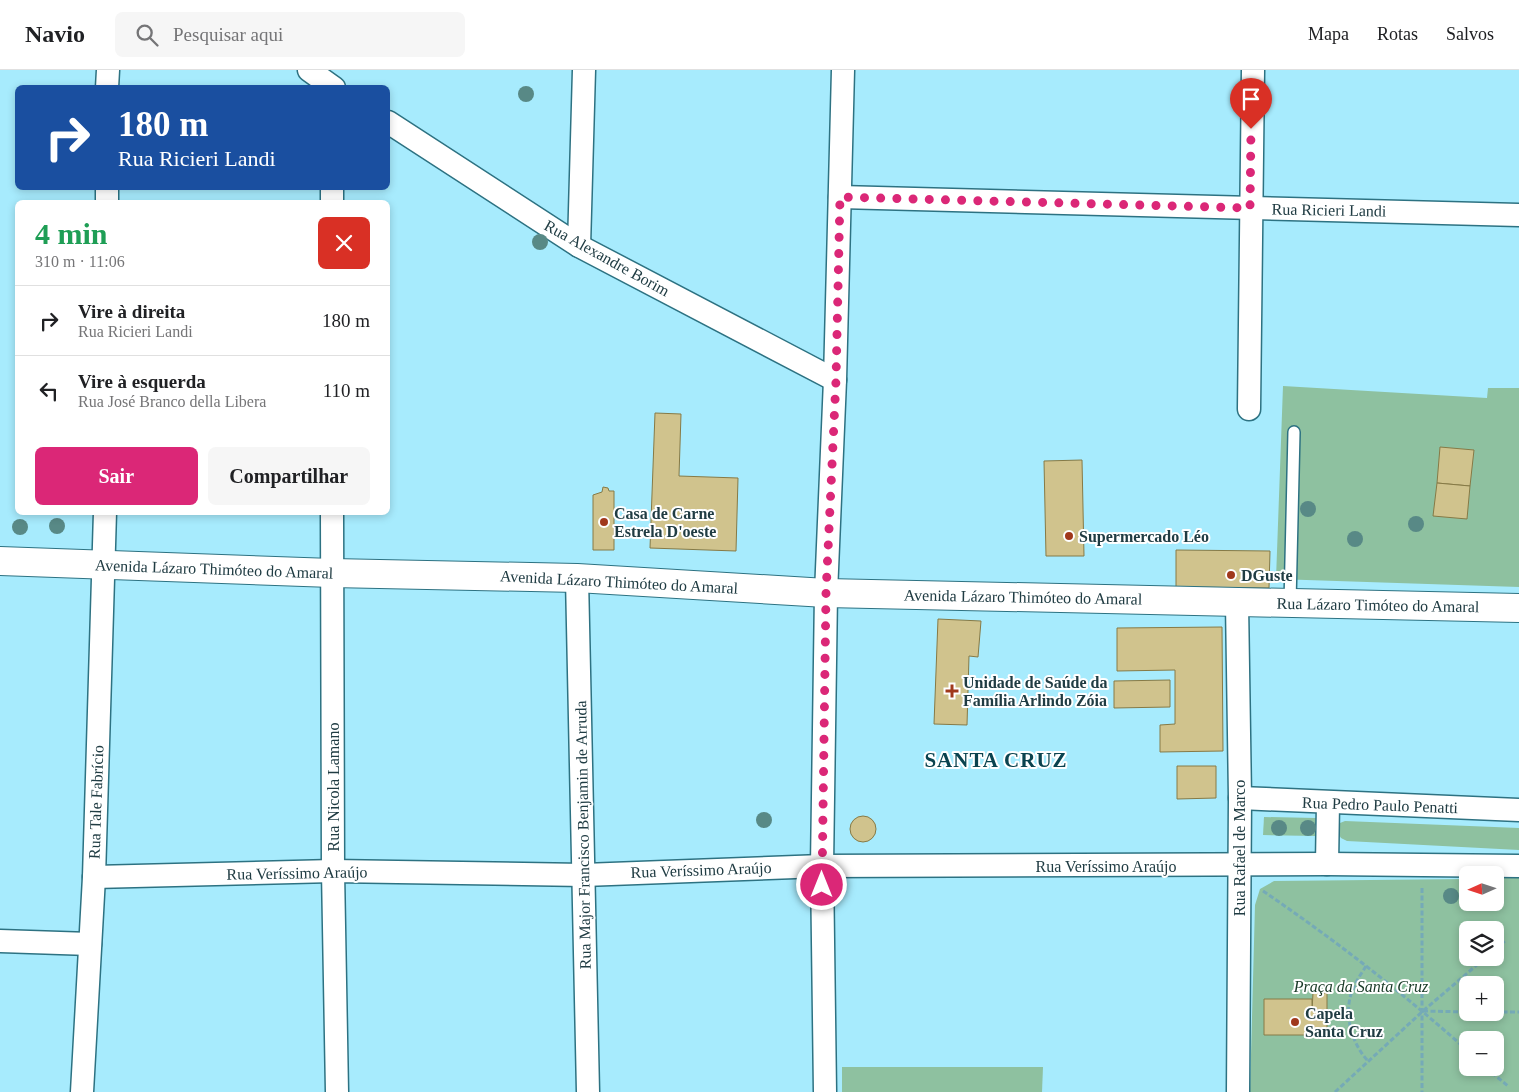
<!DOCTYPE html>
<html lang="pt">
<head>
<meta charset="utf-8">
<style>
	body { margin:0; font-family:"Times New Roman",serif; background:#f6f6f6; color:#202124; height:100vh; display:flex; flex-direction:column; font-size:19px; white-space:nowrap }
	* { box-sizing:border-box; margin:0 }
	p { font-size:16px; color:#757577 }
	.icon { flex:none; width:28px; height:28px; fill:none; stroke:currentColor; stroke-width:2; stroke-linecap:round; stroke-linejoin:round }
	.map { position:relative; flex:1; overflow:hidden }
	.sheet { position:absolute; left:15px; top:130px; width:375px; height:315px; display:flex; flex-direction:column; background:#fff; border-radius:8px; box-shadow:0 2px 8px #0003 }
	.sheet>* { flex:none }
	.guide { position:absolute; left:15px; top:15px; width:375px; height:105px; border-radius:8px; box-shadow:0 2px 8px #0003; background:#1a4fa0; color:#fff; overflow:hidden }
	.needle { width:32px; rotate:267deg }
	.buttons { position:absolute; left:1459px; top:796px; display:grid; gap:10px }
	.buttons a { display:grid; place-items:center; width:45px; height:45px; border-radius:8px; background:#fff; box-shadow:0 2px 8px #0003; font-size:25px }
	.pin { position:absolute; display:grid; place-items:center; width:42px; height:42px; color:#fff; margin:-51px -21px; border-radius:50% 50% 50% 0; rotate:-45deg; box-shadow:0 0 5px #0007 }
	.pin .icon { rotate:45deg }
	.me { position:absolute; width:55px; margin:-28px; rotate:0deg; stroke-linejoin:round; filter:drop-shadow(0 0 4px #0008) }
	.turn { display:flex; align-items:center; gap:18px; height:105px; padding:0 20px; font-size:22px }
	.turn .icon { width:65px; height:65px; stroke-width:2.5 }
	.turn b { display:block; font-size:35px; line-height:42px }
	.round { display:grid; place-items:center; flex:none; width:52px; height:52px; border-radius:8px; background:#f6f6f6 }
	.headline { display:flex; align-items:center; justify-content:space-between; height:85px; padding:0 20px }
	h1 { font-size:30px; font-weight:700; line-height:38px; color:#1e9e55 }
	.action { display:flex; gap:10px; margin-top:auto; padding:10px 20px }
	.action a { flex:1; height:58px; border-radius:8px; background:#db2777; color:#fff; font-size:20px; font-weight:700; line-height:58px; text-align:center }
	.action a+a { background:#f6f6f6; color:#202124 }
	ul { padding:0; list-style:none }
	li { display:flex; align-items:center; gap:15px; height:70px; padding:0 20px; border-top:1px solid #e0e0e0 }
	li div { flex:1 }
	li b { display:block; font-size:19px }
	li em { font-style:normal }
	header { display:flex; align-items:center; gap:30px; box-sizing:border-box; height:70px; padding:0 25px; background:#fff; border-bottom:1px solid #e0e0e0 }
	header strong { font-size:24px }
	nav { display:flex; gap:28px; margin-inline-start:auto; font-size:18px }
	.search { width:350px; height:45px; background:#f6f6f6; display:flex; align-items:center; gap:12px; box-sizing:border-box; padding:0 18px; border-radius:8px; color:#757577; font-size:19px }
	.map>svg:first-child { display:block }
	.green { fill:#8ec1a0; fill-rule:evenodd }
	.building { fill:#d0c38d; stroke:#867a46 }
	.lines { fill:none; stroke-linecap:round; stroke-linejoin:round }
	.lane-casing { stroke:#2d7282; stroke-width:14 }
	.street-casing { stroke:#2d7282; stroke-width:25 }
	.secondary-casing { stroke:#2d7282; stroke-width:30 }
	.path { stroke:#75aab7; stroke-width:3; stroke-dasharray:5 2.5; stroke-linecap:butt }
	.lane { stroke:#fff; stroke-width:11 }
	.street { stroke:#fff; stroke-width:22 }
	.secondary { stroke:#fff; stroke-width:28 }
	.tree { fill:#588986 }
	.route { stroke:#db2777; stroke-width:9; stroke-dasharray:0 16.2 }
	.poi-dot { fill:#a0381c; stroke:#fff; stroke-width:2 }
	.labels { text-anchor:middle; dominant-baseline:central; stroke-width:4; stroke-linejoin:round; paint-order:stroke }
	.street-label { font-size:16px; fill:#203c43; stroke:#fff }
	.poi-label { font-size:16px; font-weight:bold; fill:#203c43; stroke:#fff; text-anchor:start }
	.park-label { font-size:16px; font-style:italic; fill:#173825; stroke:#fff }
	.district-label { font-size:21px; font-weight:bold; letter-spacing:1px; fill:#0a434f; stroke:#fff }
</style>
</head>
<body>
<header>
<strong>Navio</strong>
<div class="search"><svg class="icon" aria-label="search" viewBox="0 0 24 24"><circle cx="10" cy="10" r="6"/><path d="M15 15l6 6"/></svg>Pesquisar aqui</div>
<nav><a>Mapa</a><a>Rotas</a><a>Salvos</a></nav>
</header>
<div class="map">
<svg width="1519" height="1022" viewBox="0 0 1519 1022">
	<rect width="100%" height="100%" fill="#a7ebfd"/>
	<g class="green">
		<polygon points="1283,316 1487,328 1488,318 1519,318 1519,517 1276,509"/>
		<polygon points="1264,747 1316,748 1316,766 1263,765"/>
		<polygon points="1345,751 1519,758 1519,780 1347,771 1341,768 1338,763 1340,753"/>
		<path d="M1495,808H1519V1022H1250L1255,835L1260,819L1274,811L1467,809L1468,832H1495ZM1468,860H1495V888H1468ZM1468,915H1495V942H1468ZM1468,970H1495V998H1468Z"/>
		<polygon points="842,997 1043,997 1042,1022 842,1022"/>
	</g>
	<g class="building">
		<polygon points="655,343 681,344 679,406 738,408 736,481 650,478"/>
		<polygon points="1440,377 1474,380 1470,416 1437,413"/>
		<polygon points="1082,390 1084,486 1046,486 1044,391"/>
		<polygon points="1437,413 1470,416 1467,449 1433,446"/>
		<polygon points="603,417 608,418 609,421 614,421 614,480 593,480 593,425 602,422"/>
		<polygon points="1176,480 1270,481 1269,518 1176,517"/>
		<polygon points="938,549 981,551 978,587 969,586 967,655 934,654"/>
		<polygon points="1222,557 1223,681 1160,682 1160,655 1175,654 1175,600 1117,601 1117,558"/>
		<polygon points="1170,610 1170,637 1114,638 1114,611"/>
		<polygon points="1177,696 1216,696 1216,728 1177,729"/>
		<circle cx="863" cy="759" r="13"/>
		<polygon points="1313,923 1327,923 1327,940 1312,940"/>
		<polygon points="1264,929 1312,929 1312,940 1327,940 1327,965 1264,965"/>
	</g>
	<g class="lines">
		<g class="lane-casing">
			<polyline id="lane" points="1290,533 1294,362"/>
		</g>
		<g class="street-casing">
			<g id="street">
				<polyline points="309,0 334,18"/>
				<polyline points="107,18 108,0"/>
				<polyline points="388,52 579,176 835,310"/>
				<polyline points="332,118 332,132"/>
				<polyline points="840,127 1519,145"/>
				<polyline points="107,132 107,118"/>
				<polyline points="579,176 584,0"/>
				<polyline points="1249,339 1253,0"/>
				<polyline points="332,442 333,801 337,1022"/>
				<polyline points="577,508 588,1022"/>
				<polyline points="1237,533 1240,728 1238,1022"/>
				<polyline points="1240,728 1519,740"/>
				<polyline points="1327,794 1328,733"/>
				<polyline points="94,807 333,801 584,805 822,796 1327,794 1519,796"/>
				<polyline points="0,871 90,874"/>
				<polyline points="82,1022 94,807 105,442"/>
				<polyline points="825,1022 822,796 826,523 835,310 843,0"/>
			</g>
		</g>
		<g class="secondary-casing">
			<polyline id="secondary" points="0,491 332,503 577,508 826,523 1519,538"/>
		</g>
		<g class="path">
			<polyline points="1422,818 1422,1022"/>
			<path d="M1263,821C1335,870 1403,923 1468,981"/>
			<polyline points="1495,879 1505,871"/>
			<path d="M1366,896C1362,903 1357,909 1354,917C1342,940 1351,973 1368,991"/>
			<polyline points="1423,941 1468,942"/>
			<polyline points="1495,942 1519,942"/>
			<polyline points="1486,998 1508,1016"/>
			<polyline points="1335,1022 1423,941 1485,888"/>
		</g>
		<use href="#lane" class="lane"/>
		<use href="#street" class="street"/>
		<use href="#secondary" class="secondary"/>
	</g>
	<g class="tree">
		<circle cx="526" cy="24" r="8"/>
		<circle cx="540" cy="172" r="8"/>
		<circle cx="1308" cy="439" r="8"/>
		<circle cx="1416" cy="454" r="8"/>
		<circle cx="57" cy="456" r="8"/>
		<circle cx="20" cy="457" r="8"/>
		<circle cx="1355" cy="469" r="8"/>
		<circle cx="764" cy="750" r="8"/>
		<circle cx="1279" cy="758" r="8"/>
		<circle cx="1308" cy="758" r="8"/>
		<circle cx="1451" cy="826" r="8"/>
	</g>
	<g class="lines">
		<polyline class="route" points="822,815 826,523 836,310 840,127 1250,138 1251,59"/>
	</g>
	<g class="poi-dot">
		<circle cx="604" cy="452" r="5"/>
		<circle cx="1069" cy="466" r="5"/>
		<circle cx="1231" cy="505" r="5"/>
		<path d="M949.5 613.5h5v5h5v5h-5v5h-5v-5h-5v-5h5z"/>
		<circle cx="1295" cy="952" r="5"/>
	</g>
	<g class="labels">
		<g class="street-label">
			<text transform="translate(1329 140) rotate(1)">Rua Ricieri Landi</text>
			<text transform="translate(607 188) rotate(29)">Rua Alexandre Borim</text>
			<text transform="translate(214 499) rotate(2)">Avenida Lázaro Thimóteo do Amaral</text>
			<text transform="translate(619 512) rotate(3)">Avenida Lázaro Thimóteo do Amaral</text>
			<text transform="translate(1023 527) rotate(1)">Avenida Lázaro Thimóteo do Amaral</text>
			<text transform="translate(1378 535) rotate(1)">Rua Lázaro Timóteo do Amaral</text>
			<text transform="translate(333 717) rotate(-90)">Rua Nicola Lamano</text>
			<text transform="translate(96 732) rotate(-88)">Rua Tale Fabrício</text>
			<text transform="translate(1380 735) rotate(2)">Rua Pedro Paulo Penatti</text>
			<text transform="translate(583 765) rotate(-91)">Rua Major Francisco Benjamin de Arruda</text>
			<text transform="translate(1239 778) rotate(-90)">Rua Rafael de Marco</text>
			<text x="1106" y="796">Rua Veríssimo Araújo</text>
			<text transform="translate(701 800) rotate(-2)">Rua Veríssimo Araújo</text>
			<text transform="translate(297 803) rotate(-1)">Rua Veríssimo Araújo</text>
		</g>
		<g class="poi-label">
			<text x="614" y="443">Casa de Carne<tspan x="614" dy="18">Estrela D'oeste</tspan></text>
			<text x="1079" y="466">Supermercado Léo</text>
			<text x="1241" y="505">DGuste</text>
			<text x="963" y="612">Unidade de Saúde da<tspan x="963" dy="18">Família Arlindo Zóia</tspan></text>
			<text x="1305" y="943">Capela<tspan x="1305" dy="18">Santa Cruz</tspan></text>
		</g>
		<g class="park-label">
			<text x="1361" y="916">Praça da Santa Cruz</text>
		</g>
		<g class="district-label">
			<text x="996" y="690">SANTA CRUZ</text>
		</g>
	</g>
</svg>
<div class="buttons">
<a><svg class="needle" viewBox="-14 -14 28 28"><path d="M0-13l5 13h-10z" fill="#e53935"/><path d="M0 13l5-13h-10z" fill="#757577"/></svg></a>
<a><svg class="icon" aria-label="layers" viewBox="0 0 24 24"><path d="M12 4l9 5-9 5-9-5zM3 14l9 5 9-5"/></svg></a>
<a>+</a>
<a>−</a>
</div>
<div class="pin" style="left:1251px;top:59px;background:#d93025"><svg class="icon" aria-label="arrive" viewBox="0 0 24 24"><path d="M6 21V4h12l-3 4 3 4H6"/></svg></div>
<svg class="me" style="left:822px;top:815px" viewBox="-20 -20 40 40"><circle r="17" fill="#db2777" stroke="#fff" stroke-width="3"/><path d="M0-11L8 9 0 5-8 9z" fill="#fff"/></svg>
<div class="guide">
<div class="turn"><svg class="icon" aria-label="right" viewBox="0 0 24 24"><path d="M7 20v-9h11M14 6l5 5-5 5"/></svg><div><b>180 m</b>Rua Ricieri Landi</div></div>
</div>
<section class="sheet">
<div class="headline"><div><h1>4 min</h1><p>310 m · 11:06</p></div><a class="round" style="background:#d93025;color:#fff"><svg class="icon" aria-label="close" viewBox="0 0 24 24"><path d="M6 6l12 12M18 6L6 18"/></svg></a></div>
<ul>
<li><svg class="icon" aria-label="right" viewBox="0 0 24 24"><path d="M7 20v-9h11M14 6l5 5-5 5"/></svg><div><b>Vire à direita</b><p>Rua Ricieri Landi</p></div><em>180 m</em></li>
<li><svg class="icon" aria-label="left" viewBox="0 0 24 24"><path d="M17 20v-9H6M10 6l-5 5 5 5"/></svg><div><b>Vire à esquerda</b><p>Rua José Branco della Libera</p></div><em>110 m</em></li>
</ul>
<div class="action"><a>Sair</a><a>Compartilhar</a></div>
</section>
</div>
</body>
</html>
